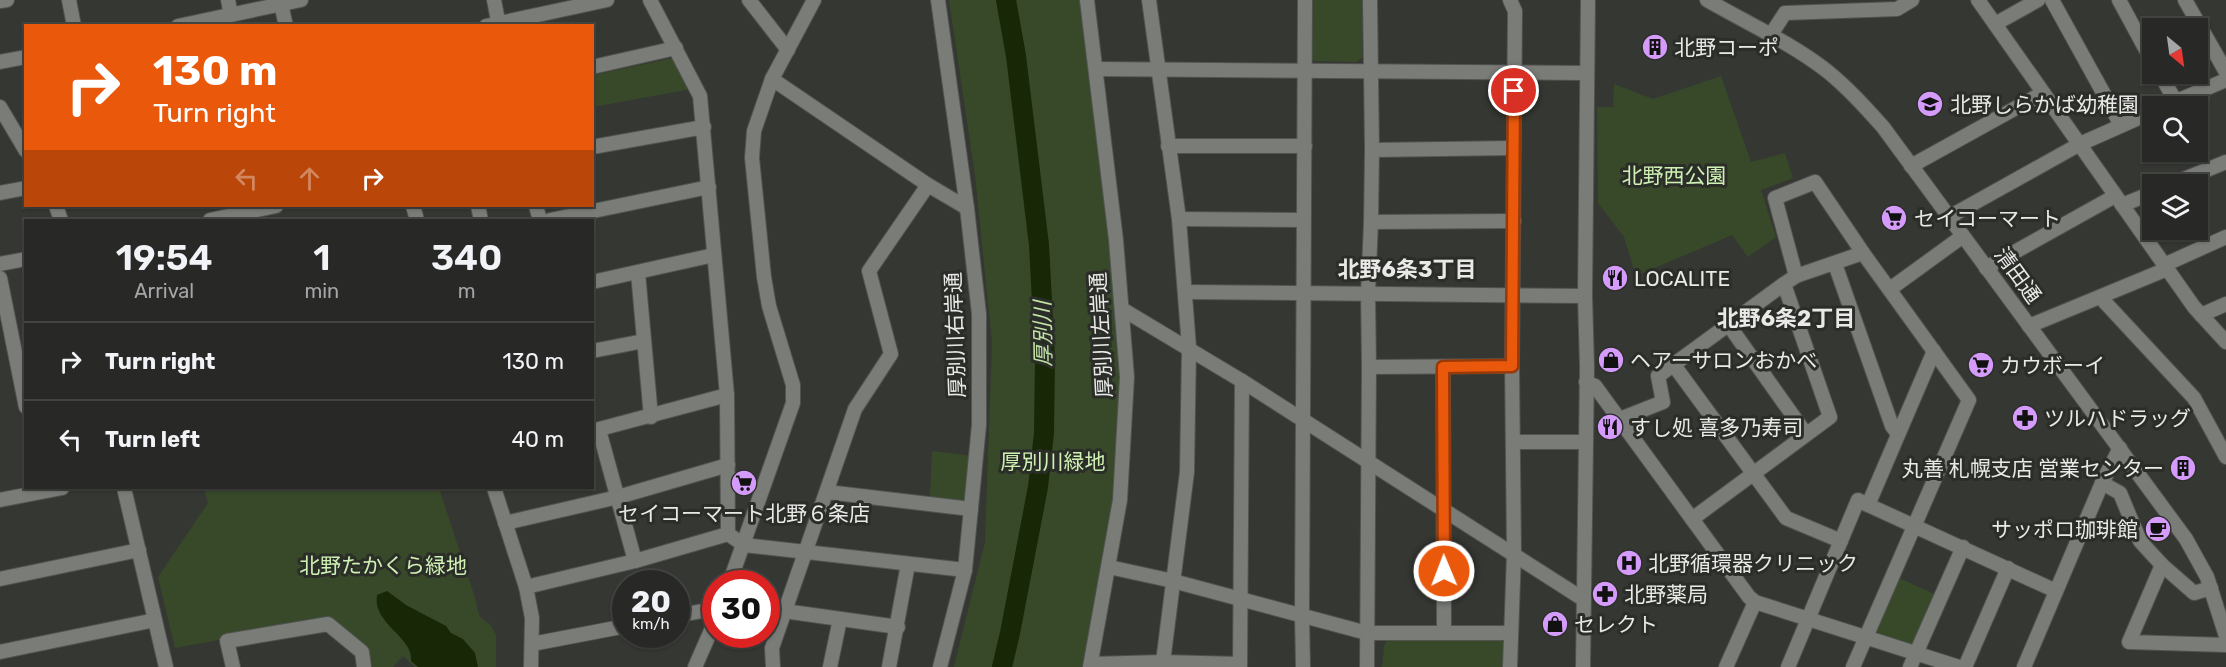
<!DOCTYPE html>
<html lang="en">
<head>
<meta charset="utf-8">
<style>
	body { margin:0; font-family:Rubik,"Noto Sans JP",sans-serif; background:#343532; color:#f1f3f6; height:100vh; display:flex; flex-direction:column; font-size:22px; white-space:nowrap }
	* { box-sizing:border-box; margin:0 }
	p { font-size:20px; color:#a5a6a7 }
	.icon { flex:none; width:33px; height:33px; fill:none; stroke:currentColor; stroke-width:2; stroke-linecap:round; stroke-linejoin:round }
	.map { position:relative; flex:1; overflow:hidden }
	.sheet { position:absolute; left:24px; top:219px; width:570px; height:270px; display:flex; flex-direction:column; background:#282926; border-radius:0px; box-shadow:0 2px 4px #0004,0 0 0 2px #444543 }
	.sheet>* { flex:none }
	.hud { position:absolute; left:24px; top:24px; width:570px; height:183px; border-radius:0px; box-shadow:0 2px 4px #0004,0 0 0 2px #444543; background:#ea580c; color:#fff; overflow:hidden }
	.needle { width:39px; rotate:151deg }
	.controls { position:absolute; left:2142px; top:18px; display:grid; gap:12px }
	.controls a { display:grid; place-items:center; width:66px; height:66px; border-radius:0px; background:#282926; box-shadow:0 2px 4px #0004,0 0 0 2px #444543; font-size:30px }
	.speed { position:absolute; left:612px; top:570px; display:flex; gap:12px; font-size:30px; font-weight:700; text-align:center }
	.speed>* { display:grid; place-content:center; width:78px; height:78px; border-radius:50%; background:#282926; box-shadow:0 2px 4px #0004,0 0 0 2px #444543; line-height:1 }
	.speed small { font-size:15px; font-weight:400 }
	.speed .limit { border:9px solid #d22; background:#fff; color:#111 }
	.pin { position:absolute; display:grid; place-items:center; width:51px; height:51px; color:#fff; margin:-26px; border:3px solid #fff; border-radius:50%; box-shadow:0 2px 6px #0007 }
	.me { position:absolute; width:66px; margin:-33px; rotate:359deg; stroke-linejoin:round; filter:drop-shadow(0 0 4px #0008) }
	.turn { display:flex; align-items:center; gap:21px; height:126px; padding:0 30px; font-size:27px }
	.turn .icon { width:78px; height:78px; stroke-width:2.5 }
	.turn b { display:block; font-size:42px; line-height:51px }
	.lanes { display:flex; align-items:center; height:57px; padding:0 30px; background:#0003; justify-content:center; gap:30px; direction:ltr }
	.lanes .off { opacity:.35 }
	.eta { display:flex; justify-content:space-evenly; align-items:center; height:102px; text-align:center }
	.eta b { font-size:36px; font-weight:600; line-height:42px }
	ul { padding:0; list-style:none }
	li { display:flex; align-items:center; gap:18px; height:78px; padding:0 30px; border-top:2px solid #444543 }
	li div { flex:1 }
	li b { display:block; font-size:22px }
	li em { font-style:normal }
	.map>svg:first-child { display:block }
	.green { fill:#384929 }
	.water { fill:#182806 }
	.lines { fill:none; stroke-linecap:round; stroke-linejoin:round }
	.river { stroke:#182806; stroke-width:20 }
	.minor-casing { stroke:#515350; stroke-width:16 }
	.minor { stroke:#7a7c78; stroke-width:14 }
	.route-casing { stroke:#983908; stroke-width:15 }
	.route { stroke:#ea580c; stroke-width:10 }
	.labels { text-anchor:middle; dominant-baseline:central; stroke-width:6; stroke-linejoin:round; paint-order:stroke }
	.poi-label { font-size:21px; fill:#e9eae7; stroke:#2b2d29; text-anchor:start }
	.park-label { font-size:21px; fill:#cef0b2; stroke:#2b2d29 }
	.street-label { font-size:21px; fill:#e9eae7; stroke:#2b2d29 }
	.neighbourhood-label { font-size:22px; font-weight:bold; fill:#e9eae7; stroke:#2b2d29 }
	.water-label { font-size:22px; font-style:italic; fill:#c1e2a5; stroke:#2b2d29 }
</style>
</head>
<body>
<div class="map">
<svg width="2226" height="667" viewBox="0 0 2226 667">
	<rect width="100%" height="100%" fill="#353733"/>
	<g class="green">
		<polygon points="949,0 1080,0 1115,286 1121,359 1119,464 1087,667 954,667 985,542 992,341 975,176"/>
		<polygon points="1311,0 1362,0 1362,58 1356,62 1314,61 1311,57"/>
		<polygon points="668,59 675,59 691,89 593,107 593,75"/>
		<polygon points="1721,76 1751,162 1785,153 1793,178 1761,190 1776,237 1748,257 1732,235 1636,276 1624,237 1598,203 1597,107 1613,107 1614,84 1653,99"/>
		<polygon points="932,451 974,456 970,501 930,497"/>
		<path d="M204,488H439L476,601C477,612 479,619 490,624L496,635V667H415L403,656L393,667H367L328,620L175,648L158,577L208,503Z"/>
		<polygon points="1899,578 1934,594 1914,642 1909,645 1878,634 1876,630"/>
		<polygon points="1387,640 1504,640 1504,667 1382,667 1384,646"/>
	</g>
	<path class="water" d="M387,591L406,605L446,626L451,633L463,639L475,653L478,667H418L411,661C414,637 372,624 377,595Z"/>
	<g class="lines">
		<polyline class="river" points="1002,667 1010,633 1038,487 1044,433 1045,357 1039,245 1016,56 1006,0"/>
		<g class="minor-casing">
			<g id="minor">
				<polyline points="69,0 74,26"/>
				<polyline points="228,0 231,15"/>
				<polyline points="494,0 499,26"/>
				<polyline points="650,0 700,96 727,395 728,534 744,545 965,570"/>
				<polyline points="749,0 788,50"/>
				<polyline points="938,0 967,208 979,314 979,425 965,570 940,667"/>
				<polyline points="1087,0 1116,240 1127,377 1120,500 1090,667"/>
				<polyline points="1149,0 1179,219 1189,347 1187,472 1163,662"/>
				<polyline points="1510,0 1515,11 1512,366 1514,553 1510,667"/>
				<path d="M1707,0C1747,23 1791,43 1827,71C1848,88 1865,107 1883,127L2186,539L2207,577L2226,636"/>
				<polyline points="1978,0 2194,307 2226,342"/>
				<polyline points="2052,0 2121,125"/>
				<polyline points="2119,0 2152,61"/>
				<polyline points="2185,0 2226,72"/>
				<polyline points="0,1 7,0"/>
				<polyline points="281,4 286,26"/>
				<polyline points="1995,24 2038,0"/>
				<polyline points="178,26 301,0"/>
				<polyline points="486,26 607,0"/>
				<polyline points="1770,36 1785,13 1897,9 1912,0"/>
				<polyline points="0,62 26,57"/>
				<polyline points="592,67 676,48"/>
				<polyline points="1096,69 1587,73"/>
				<polyline points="2160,74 2176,102"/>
				<polyline points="772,79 928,185 967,208"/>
				<polyline points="2165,106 2226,80"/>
				<polyline points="0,107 26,151"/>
				<polyline points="1168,146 1305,146"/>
				<polyline points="592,147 704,127"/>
				<polyline points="1372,150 1514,148"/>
				<polyline points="1911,166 2043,93"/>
				<polyline points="2172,184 2226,162"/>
				<polyline points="0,193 26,188"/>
				<polyline points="2122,205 2152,193"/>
				<polyline points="56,206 61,220"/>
				<polyline points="413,206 417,220"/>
				<polyline points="478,206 481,220"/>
				<polyline points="536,206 540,220"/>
				<polyline points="1949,217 2080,144 2152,112"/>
				<polyline points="1179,219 1303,220"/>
				<polyline points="210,220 276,206"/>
				<polyline points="550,220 709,187"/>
				<polyline points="1371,222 1514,221"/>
				<polyline points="0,264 26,259"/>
				<polyline points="1835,264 1892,426 1898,434"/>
				<polyline points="2164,265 2226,237"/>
				<polyline points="1986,268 2115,196"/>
				<polyline points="638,273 651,417"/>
				<polyline points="1796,276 1775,198 1815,182 1863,253 1969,400 1853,667"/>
				<polyline points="0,278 26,407"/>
				<polyline points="592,282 714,255"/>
				<polyline points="1890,289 1963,236"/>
				<polyline points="1185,292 1585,296"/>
				<polyline points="2101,298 2194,398 2226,457"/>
				<polyline points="1122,309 1242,381 1583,599"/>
				<polyline points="2201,315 2226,304"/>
				<polyline points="1728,324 1806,434"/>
				<polyline points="2029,326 2167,269"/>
				<polyline points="592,351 644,341"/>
				<polyline points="1673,364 1786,518 1841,541"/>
				<polyline points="1369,367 1512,366"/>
				<polyline points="1443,367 1444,632"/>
				<polyline points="1586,382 1595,386 1749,597 1755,602 1959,667"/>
				<polyline points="1620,419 1663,402 1658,376 1784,284 1796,276 1863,253"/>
				<polyline points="599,430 635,561"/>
				<polyline points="592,431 727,395"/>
				<polyline points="1513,442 1585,442"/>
				<polyline points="2102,483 2120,493 2140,541 2162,565 2194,593 2211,588"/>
				<polyline points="124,488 166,667"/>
				<polyline points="494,488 526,587 532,618 531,667"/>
				<polyline points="827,492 971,509"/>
				<polyline points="0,500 62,488"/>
				<polyline points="1868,505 2056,591"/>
				<polyline points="1692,519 1830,417 1784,284"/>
				<polyline points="505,523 618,497 728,465"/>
				<polyline points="2162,565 2129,642 2226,645"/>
				<polyline points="1109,567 1173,581 1367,633 1511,633"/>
				<polyline points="0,579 139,550"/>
				<polyline points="729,584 793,403 793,385 769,306 764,277 752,158 754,131 772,79 814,0"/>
				<polyline points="526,587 635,561 728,534"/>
				<polyline points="784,611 898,627"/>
				<polyline points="676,616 702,611 716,613"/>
				<polyline points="532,644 626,626"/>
				<polyline points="0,652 155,620"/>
				<polyline points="1091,664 1163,662 1240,664"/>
				<polyline points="233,667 227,641 328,624 362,652 364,667"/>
				<polyline points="695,667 716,619"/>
				<polyline points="773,667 772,648 855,409 891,354 869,271 928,185"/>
				<polyline points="830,667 840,619"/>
				<polyline points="889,667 908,564"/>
				<polyline points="1240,667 1242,381"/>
				<polyline points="1303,667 1302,615 1305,0"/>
				<polyline points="1367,667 1369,367 1368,293 1371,222 1372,150 1370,0"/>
				<polyline points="1583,667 1587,367 1585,296 1588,0"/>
				<polyline points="1726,667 1755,602"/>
				<polyline points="1788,667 1858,500 1868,505 1934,351"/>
				<polyline points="1910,667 1963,547"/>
				<polyline points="1965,667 2008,568"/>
				<polyline points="2024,667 2102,483 2120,448"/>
			</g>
		</g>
		<use href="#minor" class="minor"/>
	</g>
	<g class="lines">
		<g class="route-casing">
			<polyline id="route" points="1444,571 1443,367 1512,366 1514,91"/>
		</g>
		<use href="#route" class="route"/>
	</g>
	<defs>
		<g id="building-disc" transform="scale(1.35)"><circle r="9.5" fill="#d59bfa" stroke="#2b2d29"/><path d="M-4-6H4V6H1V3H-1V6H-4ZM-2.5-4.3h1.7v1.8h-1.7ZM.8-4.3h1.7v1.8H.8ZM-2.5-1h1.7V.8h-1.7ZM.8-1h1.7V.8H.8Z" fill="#111"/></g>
		<g id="school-disc" transform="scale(1.35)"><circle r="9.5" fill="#d59bfa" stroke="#2b2d29"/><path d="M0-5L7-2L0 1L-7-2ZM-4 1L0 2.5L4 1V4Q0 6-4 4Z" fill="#111"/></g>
		<g id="supermarket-disc" transform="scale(1.35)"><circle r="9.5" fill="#d59bfa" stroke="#2b2d29"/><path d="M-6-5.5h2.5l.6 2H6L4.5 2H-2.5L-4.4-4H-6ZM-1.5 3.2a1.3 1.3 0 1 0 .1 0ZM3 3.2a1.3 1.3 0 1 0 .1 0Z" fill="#111"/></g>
		<g id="restaurant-disc" transform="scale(1.35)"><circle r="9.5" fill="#d59bfa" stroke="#2b2d29"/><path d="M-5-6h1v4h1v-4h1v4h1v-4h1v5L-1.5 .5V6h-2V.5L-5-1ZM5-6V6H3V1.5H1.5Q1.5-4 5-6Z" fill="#111"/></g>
		<g id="shop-disc" transform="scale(1.35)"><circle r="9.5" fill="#d59bfa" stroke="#2b2d29"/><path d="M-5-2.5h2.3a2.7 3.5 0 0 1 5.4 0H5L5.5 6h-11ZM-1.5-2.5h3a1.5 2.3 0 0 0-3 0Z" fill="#111"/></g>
		<g id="pharmacy-disc" transform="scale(1.35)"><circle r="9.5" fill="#d59bfa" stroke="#2b2d29"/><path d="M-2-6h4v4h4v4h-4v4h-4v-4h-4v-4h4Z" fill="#111"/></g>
		<g id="cafe-disc" transform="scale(1.35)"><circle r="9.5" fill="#d59bfa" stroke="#2b2d29"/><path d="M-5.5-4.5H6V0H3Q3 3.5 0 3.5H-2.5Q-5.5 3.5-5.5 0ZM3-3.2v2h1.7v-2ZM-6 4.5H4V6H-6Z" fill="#111"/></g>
		<g id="hospital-disc" transform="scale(1.35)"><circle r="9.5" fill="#d59bfa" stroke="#2b2d29"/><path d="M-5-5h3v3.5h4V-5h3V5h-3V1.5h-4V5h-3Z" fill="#111"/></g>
	</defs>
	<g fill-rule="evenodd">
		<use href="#building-disc" x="1655" y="47"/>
		<use href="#school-disc" x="1930" y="104"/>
		<use href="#supermarket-disc" x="1894" y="218"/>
		<use href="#restaurant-disc" x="1615" y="278"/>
		<use href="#shop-disc" x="1611" y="360"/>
		<use href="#supermarket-disc" x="1981" y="365"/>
		<use href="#pharmacy-disc" x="2025" y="418"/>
		<use href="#restaurant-disc" x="1610" y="427"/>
		<use href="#building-disc" x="2183" y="468"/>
		<use href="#supermarket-disc" x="744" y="483"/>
		<use href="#cafe-disc" x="2158" y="529"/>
		<use href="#hospital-disc" x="1629" y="563"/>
		<use href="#pharmacy-disc" x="1605" y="594"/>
		<use href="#shop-disc" x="1555" y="624"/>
	</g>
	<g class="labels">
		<g class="poi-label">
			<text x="1674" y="47">北野コーポ</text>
			<text x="1950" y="104">北野しらかば幼稚園</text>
			<text x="1914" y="218">セイコーマート</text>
			<text x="1634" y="278">LOCALITE</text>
			<text x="1630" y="360">ヘアーサロンおかべ</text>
			<text x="2000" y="365">カウボーイ</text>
			<text x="2044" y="418">ツルハドラッグ</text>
			<text x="1630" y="427">すし処 喜多乃寿司</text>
			<text x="2164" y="468" text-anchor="end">丸善 札幌支店 営業センター</text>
			<text x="744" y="513" text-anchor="middle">セイコーマート北野６条店</text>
			<text x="2138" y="529" text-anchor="end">サッポロ珈琲館</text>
			<text x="1648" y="563">北野循環器クリニック</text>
			<text x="1624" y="594">北野薬局</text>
			<text x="1574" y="624">セレクト</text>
		</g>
		<g class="park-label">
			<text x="1674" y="175">北野西公園</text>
			<text x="1053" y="461">厚別川緑地</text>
			<text x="383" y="565">北野たかくら緑地</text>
		</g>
		<g class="street-label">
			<text transform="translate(2018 275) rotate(54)">清田通</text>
			<text transform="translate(955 335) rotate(-92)">厚別川右岸通</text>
			<text transform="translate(1101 335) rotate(-93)">厚別川左岸通</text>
		</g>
		<g class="neighbourhood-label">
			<text x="1407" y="269">北野6条3丁目</text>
			<text x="1786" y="318">北野6条2丁目</text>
		</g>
		<g class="water-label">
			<text transform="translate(1043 334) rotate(-91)">厚別川</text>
		</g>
	</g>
</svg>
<div class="controls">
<a><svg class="needle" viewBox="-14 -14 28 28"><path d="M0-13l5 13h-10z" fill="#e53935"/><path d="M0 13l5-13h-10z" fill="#a5a6a7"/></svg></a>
<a><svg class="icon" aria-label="search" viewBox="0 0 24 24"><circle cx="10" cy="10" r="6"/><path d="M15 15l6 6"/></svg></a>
<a><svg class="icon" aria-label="layers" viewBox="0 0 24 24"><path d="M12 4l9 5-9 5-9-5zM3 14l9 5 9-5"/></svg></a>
</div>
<div class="speed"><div>20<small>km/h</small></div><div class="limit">30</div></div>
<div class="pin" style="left:1514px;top:91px;background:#d93025"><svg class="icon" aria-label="arrive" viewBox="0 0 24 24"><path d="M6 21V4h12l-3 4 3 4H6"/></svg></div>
<svg class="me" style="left:1444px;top:571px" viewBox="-20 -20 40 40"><circle r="17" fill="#ea580c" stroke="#fff" stroke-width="3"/><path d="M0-11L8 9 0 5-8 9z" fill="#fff"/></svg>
<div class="hud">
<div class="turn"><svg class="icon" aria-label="right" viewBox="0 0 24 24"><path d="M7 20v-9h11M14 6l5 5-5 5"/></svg><div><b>130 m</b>Turn right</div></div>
<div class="lanes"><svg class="icon off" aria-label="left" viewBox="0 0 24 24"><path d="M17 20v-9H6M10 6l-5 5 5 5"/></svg><svg class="icon off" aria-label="ahead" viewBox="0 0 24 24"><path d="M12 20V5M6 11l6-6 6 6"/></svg><svg class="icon" aria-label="right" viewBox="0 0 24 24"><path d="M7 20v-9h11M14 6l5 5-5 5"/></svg></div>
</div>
<section class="sheet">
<div class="eta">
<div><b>19:54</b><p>Arrival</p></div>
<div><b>1</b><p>min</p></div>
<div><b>340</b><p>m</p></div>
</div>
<ul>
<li><svg class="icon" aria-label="right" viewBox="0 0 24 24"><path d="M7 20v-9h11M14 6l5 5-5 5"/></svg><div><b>Turn right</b></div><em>130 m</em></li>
<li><svg class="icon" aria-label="left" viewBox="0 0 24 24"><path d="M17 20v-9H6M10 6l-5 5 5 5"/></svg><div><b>Turn left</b></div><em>40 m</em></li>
</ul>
</section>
</div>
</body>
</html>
